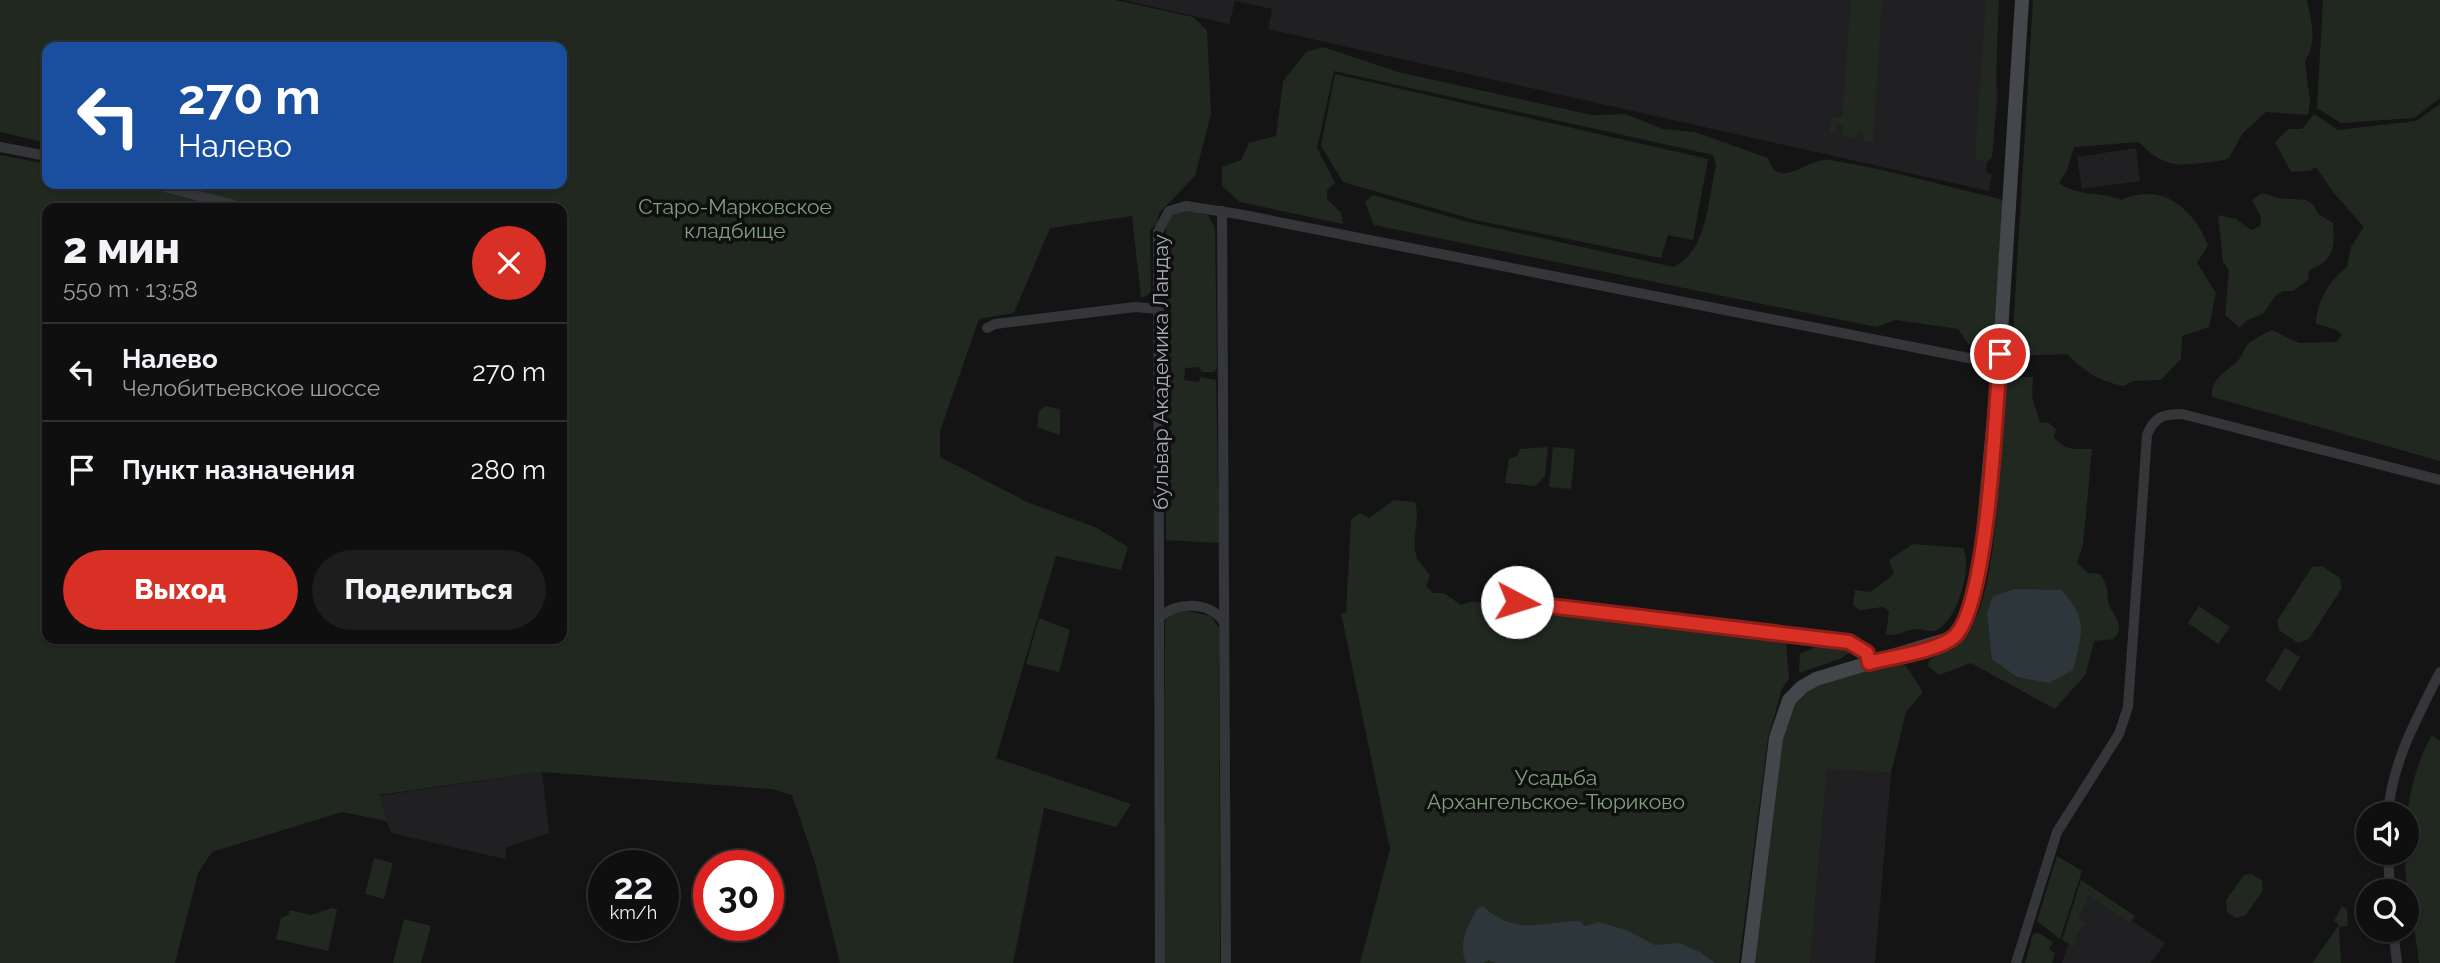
<!DOCTYPE html>
<html lang="ru">
<head>
<meta charset="utf-8">
<style>
	body { margin:0; font-family:Raleway,sans-serif; background:#1d1d1e; color:#f1f3f6; height:100vh; display:flex; flex-direction:column; font-size:26px; white-space:nowrap }
	* { box-sizing:border-box; margin:0 }
	p { font-size:23px; color:#9b9c9f }
	.icon { flex:none; width:38px; height:38px; fill:none; stroke:currentColor; stroke-width:2; stroke-linecap:round; stroke-linejoin:round }
	.map { position:relative; flex:1; overflow:hidden }
	.sheet { position:absolute; left:42px; top:203px; width:525px; height:441px; display:flex; flex-direction:column; background:#0f0f10; border-radius:14px; box-shadow:0 2px 5px #0004,0 0 0 2px #2f2f30 }
	.sheet>* { flex:none }
	.guide { position:absolute; left:42px; top:42px; width:525px; height:147px; border-radius:14px; box-shadow:0 2px 5px #0004,0 0 0 2px #2f2f30; background:#1a4fa0; color:#fff; overflow:hidden }
	.buttons { position:absolute; left:2356px; top:802px; display:grid; gap:14px }
	.buttons a { display:grid; place-items:center; width:63px; height:63px; border-radius:50%; background:#0f0f10; box-shadow:0 2px 5px #0004,0 0 0 2px #2f2f30; font-size:35px }
	.speed { position:absolute; left:588px; top:850px; display:flex; gap:14px; font-size:35px; font-weight:700; text-align:center }
	.speed>* { display:grid; place-content:center; width:91px; height:91px; border-radius:50%; background:#0f0f10; box-shadow:0 2px 5px #0004,0 0 0 2px #2f2f30; line-height:1 }
	.speed small { font-size:18px; font-weight:400 }
	.speed .limit { border:10px solid #d22; background:#fff; color:#111 }
	.pin { position:absolute; display:grid; place-items:center; width:60px; height:60px; color:#fff; margin:-30px; border:4px solid #fff; border-radius:50%; box-shadow:0 2px 7px #0007 }
	.me { position:absolute; width:77px; margin:-38px; rotate:95deg; stroke-linejoin:round; filter:drop-shadow(0 0 5px #0008) }
	.turn { display:flex; align-items:center; gap:24px; height:147px; padding:0 21px; font-size:32px }
	.turn .icon { width:91px; height:91px; stroke-width:2.5 }
	.turn b { display:block; font-size:49px; line-height:60px }
	.round { display:grid; place-items:center; flex:none; width:74px; height:74px; border-radius:37px; background:#1d1d1e }
	.overview { display:flex; align-items:center; justify-content:space-between; height:119px; padding:0 21px }
	h1 { font-size:42px; font-weight:800; line-height:52px }
	.primary-button { display:flex; gap:14px; margin-top:auto; padding:14px 21px }
	.primary-button a { flex:1; height:80px; border-radius:42px; background:#d93025; color:#fff; font-size:28px; font-weight:800; line-height:80px; text-align:center }
	.primary-button a+a { background:#1d1d1e; color:#f1f3f6 }
	ul { padding:0; list-style:none }
	li { display:flex; align-items:center; gap:21px; height:98px; padding:0 21px; border-top:2px solid #2f2f30 }
	li div { flex:1 }
	li b { display:block; font-size:26px }
	li em { font-style:normal }
	.map>svg:first-child { display:block }
	.built { fill:#202022 }
	.green { fill:#202820; fill-rule:evenodd }
	.water { fill:#2c363b }
	.lines { fill:none; stroke-linecap:round; stroke-linejoin:round }
	.street { stroke:#35363a; stroke-width:10 }
	.secondary { stroke:#43464a; stroke-width:14 }
	.route-casing { stroke:#8d1f18; stroke-width:18 }
	.route { stroke:#d93025; stroke-width:12 }
	.labels { text-anchor:middle; dominant-baseline:central; stroke-width:7; stroke-linejoin:round; paint-order:stroke }
	.park-label { font-size:21px; fill:#7ea17c; stroke:#0f0f10 }
	.street-label { font-size:21px; fill:#a5acb6; stroke:#0f0f10 }
</style>
</head>
<body>
<div class="map">
<svg width="2440" height="963" viewBox="0 0 2440 963">
	<rect width="100%" height="100%" fill="#141415"/>
	<g class="built">
		<polygon points="1123,0 1999,0 1995,72 1998,95 1992,157 1987,162 1986,171 1992,175 1989,191 1268,29 1272,9 1235,1 1229,24"/>
		<polygon points="2136,148 2140,181 2082,189 2077,157"/>
		<polygon points="1827,768 1891,773 1875,963 1810,963"/>
		<polygon points="542,772 549,833 507,847 505,859 391,833 378,796"/>
		<polygon points="2086,890 2165,943 2151,963 2062,963"/>
	</g>
	<g class="green">
		<path d="M0,0H1115L1193,17L1207,30L1211,114L1195,176L1159,213L1157,224L1150,230L1151,293L1141,298L1132,216L1050,228L1014,313L979,319L940,431V457L1027,502L1097,528L1128,547L1121,570L1056,556L996,758L1131,804L1116,827L1044,808L1013,963H840L815,863L792,795L772,789L542,772L379,795L387,821L342,812L212,852L198,873L175,963H0V155L47,164V184H562V47H47V143L0,132ZM47,208H562V639H47Z"/>
		<polygon points="1851,0 1882,0 1873,143 1864,140 1864,133 1858,132 1857,139 1842,135 1843,126 1836,125 1835,134 1829,133 1832,117 1842,117"/>
		<path d="M1986,0H1999C1996,52 1997,104 1992,157L1987,162L1975,159Z"/>
		<path d="M2033,0H2307C2311,21 2318,41 2305,61L2310,102L2308,115L2266,112L2243,133L2229,158L2224,160C2187,165 2166,172 2139,142L2074,147L2067,170L2059,183C2078,197 2100,191 2121,200C2162,182 2192,207 2208,245L2197,263L2216,293L2209,327L2182,336L2181,359L2161,380L2133,381L2124,386C2099,381 2085,372 2067,354L2014,356V315Z"/>
		<polygon points="2323,0 2440,0 2440,98 2414,118 2341,123 2317,108"/>
		<path d="M1323,47L1398,72L1592,115L1625,114L1663,129L1695,132L1768,158C1779,193 1807,157 1830,160C1887,169 1944,186 2000,199L2003,201L1994,327L1985,341L1978,347L1968,344L1958,329L1896,320L1876,327L1374,225L1365,202L1373,195L1468,222L1674,267C1708,250 1708,198 1716,165L1713,155L1334,71L1317,148L1335,183L1327,190V199L1341,213L1343,224L1240,202L1222,186V167L1241,160L1249,143L1276,136L1283,81L1306,52Z"/>
		<polygon points="1335,74 1708,159 1693,240 1668,235 1661,258 1475,220 1343,182 1321,146"/>
		<path d="M2440,104V461L2212,397C2211,376 2228,372 2240,358C2243,354 2245,347 2248,344C2254,339 2265,333 2272,330L2299,343L2336,342L2342,335L2335,329L2316,324C2317,301 2329,280 2347,267L2351,247L2364,227L2333,192L2316,167L2310,171L2291,172L2275,142L2289,129H2302L2314,114L2338,130L2416,121Z"/>
		<path d="M2262,193L2279,198L2306,200L2314,205L2318,214L2333,223C2335,248 2334,261 2309,270L2308,280L2293,291H2283L2275,296L2264,313L2246,321L2240,328L2225,315L2229,270L2223,262L2218,215L2236,219L2251,230L2260,226L2261,217L2252,200Z"/>
		<polygon points="1182,210 1208,215 1215,228 1217,368 1214,372 1202,372 1199,367 1185,368 1184,380 1199,382 1200,377 1216,380 1219,543 1166,540 1164,301 1169,294 1169,238 1166,235 1166,220"/>
		<path d="M2014,377H2033C2031,403 2033,398 2040,422L2049,423L2056,429L2054,437C2065,451 2075,449 2092,449L2083,545L2077,563L2088,573L2100,574C2111,588 2105,595 2110,607C2116,620 2125,625 2114,639L2094,641L2086,674L2055,709L1971,663L1939,675L1928,666L1929,660C1942,653 1959,644 1968,632C2000,588 1999,448 2004,390L2006,382ZM2015,589L2029,679L2017,677Z"/>
		<polygon points="1045,406 1060,409 1060,435 1037,427 1039,411"/>
		<polygon points="1548,447 1545,476 1535,486 1505,483 1509,459 1518,455 1520,449"/>
		<polygon points="1553,447 1575,449 1571,489 1549,487"/>
		<path d="M1394,500L1415,502C1421,520 1410,541 1417,558C1420,564 1427,570 1430,576L1426,586L1433,593H1444L1461,605L1471,602L1503,603L1505,611L1769,636L1786,643L1789,678L1782,689L1768,738L1739,963H1360L1390,849L1341,613H1346L1351,519L1360,513L1369,518Z"/>
		<path d="M1913,544L1963,548C1973,566 1958,616 1940,628C1932,634 1927,630 1918,629C1908,629 1898,636 1886,635L1889,611L1883,607L1860,610L1853,605L1855,590L1871,592L1894,574L1889,560Z"/>
		<polygon points="2322,566 2340,578 2342,588 2309,639 2298,643 2279,630 2277,621 2312,567"/>
		<polygon points="2199,606 2230,627 2218,644 2188,623"/>
		<polygon points="1181,610 1211,616 1219,628 1220,963 1165,963 1165,624 1167,617"/>
		<polygon points="1039,618 1070,630 1059,672 1026,664"/>
		<polygon points="1820,645 1853,650 1840,659 1799,673 1800,654"/>
		<polygon points="2285,648 2300,657 2280,691 2265,681"/>
		<polygon points="1899,662 1906,666 1923,692 1906,712 1891,773 1827,769 1810,963 1753,963 1782,736 1796,701 1804,691 1851,673"/>
		<path d="M2432,735L2440,741V963H2419C2417,938 2410,913 2407,888C2401,837 2407,779 2432,735Z"/>
		<polygon points="2057,856 2082,871 2060,939 2037,921"/>
		<polygon points="374,858 393,863 384,899 365,894"/>
		<polygon points="2251,874 2262,880 2263,890 2246,915 2236,918 2227,912 2226,900 2244,875"/>
		<polygon points="2081,880 2135,916 2130,923 2088,895 2078,919 2086,923 2077,932 2075,947 2062,940"/>
		<polygon points="2342,906 2347,909 2348,926 2339,927 2341,963 2312,963 2339,925 2334,921"/>
		<polygon points="332,908 337,910 328,951 276,939 281,918 288,915 290,910 310,915"/>
		<polygon points="404,919 431,926 421,963 393,963"/>
		<polygon points="2039,933 2053,942 2049,949 2055,953 2052,963 2025,963 2033,934"/>
	</g>
	<g class="water">
		<path d="M2015,589L2061,590C2089,619 2082,633 2073,670L2049,683L2017,677L1992,659L1987,613L1993,596Z"/>
		<path d="M1483,906C1514,936 1542,922 1580,921L1585,926L1599,922L1626,930L1655,945L1679,943L1700,952L1715,963H1496L1488,960L1483,963H1466C1458,943 1467,926 1477,909Z"/>
	</g>
	<g class="lines">
		<g class="street">
			<polyline points="0,147 47,156"/>
			<polyline points="153,184 238,206"/>
			<polyline points="1222,211 1226,963"/>
			<polyline points="987,328 995,324 1135,307 1159,309"/>
			<polyline points="1517,602 1849,642 1867,653 1869,663"/>
			<path d="M1159,618C1176,601 1210,601 1224,622"/>
			<path d="M2388,814C2392,762 2417,718 2440,672"/>
			<polyline points="2388,852 2390,891"/>
			<polyline points="2393,929 2397,963"/>
			<polyline points="1160,963 1158,232 1169,211 1186,206 1238,214 1999,364"/>
			<path d="M2016,963L2057,832L2119,734L2128,707L2147,435C2154,417 2163,414 2182,414L2440,480"/>
		</g>
		<polyline class="secondary" points="1748,963 1776,738 1789,700 1802,687 1816,679 1952,638 1962,627 1979,576 1999,364 2022,0"/>
	</g>
	<g class="lines">
		<g class="route-casing">
			<path id="route" d="M1517,602L1849,642L1867,653L1869,663C1891,657 1939,651 1955,636C1988,604 1996,407 2000,354"/>
		</g>
		<use href="#route" class="route"/>
	</g>
	<g class="labels">
		<g class="park-label">
			<text x="735" y="206">Старо-Марковское<tspan x="735" dy="24">кладбище</tspan></text>
			<text x="1556" y="777">Усадьба<tspan x="1556" dy="24">Архангельское-Тюриково</tspan></text>
		</g>
		<g class="street-label">
			<text transform="translate(1160 372) rotate(-90)">бульвар Академика Ландау</text>
		</g>
	</g>
</svg>
<div class="buttons">
<a><svg class="icon" aria-label="sound" viewBox="0 0 24 24"><path d="M4 9h4l5-4v14l-5-4H4zM17 9q2 3 0 6"/></svg></a>
<a><svg class="icon" aria-label="search" viewBox="0 0 24 24"><circle cx="10" cy="10" r="6"/><path d="M15 15l6 6"/></svg></a>
</div>
<div class="speed"><div>22<small>km/h</small></div><div class="limit">30</div></div>
<div class="pin" style="left:2000px;top:354px;background:#d93025"><svg class="icon" aria-label="arrive" viewBox="0 0 24 24"><path d="M6 21V4h12l-3 4 3 4H6"/></svg></div>
<svg class="me" style="left:1517px;top:602px" viewBox="-20 -20 40 40"><circle r="19" fill="#fff"/><path d="M0-13L10 11 0 6-10 11z" fill="#d93025"/></svg>
<div class="guide">
<div class="turn"><svg class="icon" aria-label="left" viewBox="0 0 24 24"><path d="M17 20v-9H6M10 6l-5 5 5 5"/></svg><div><b>270 m</b>Налево</div></div>
</div>
<section class="sheet">
<div class="overview"><div><h1>2 мин</h1><p>550 m · 13:58</p></div><a class="round" style="background:#d93025;color:#fff"><svg class="icon" aria-label="close" viewBox="0 0 24 24"><path d="M6 6l12 12M18 6L6 18"/></svg></a></div>
<ul>
<li><svg class="icon" aria-label="left" viewBox="0 0 24 24"><path d="M17 20v-9H6M10 6l-5 5 5 5"/></svg><div><b>Налево</b><p>Челобитьевское шоссе</p></div><em>270 m</em></li>
<li><svg class="icon" aria-label="arrive" viewBox="0 0 24 24"><path d="M6 21V4h12l-3 4 3 4H6"/></svg><div><b>Пункт назначения</b></div><em>280 m</em></li>
</ul>
<div class="primary-button"><a>Выход</a><a>Поделиться</a></div>
</section>
</div>
</body>
</html>
